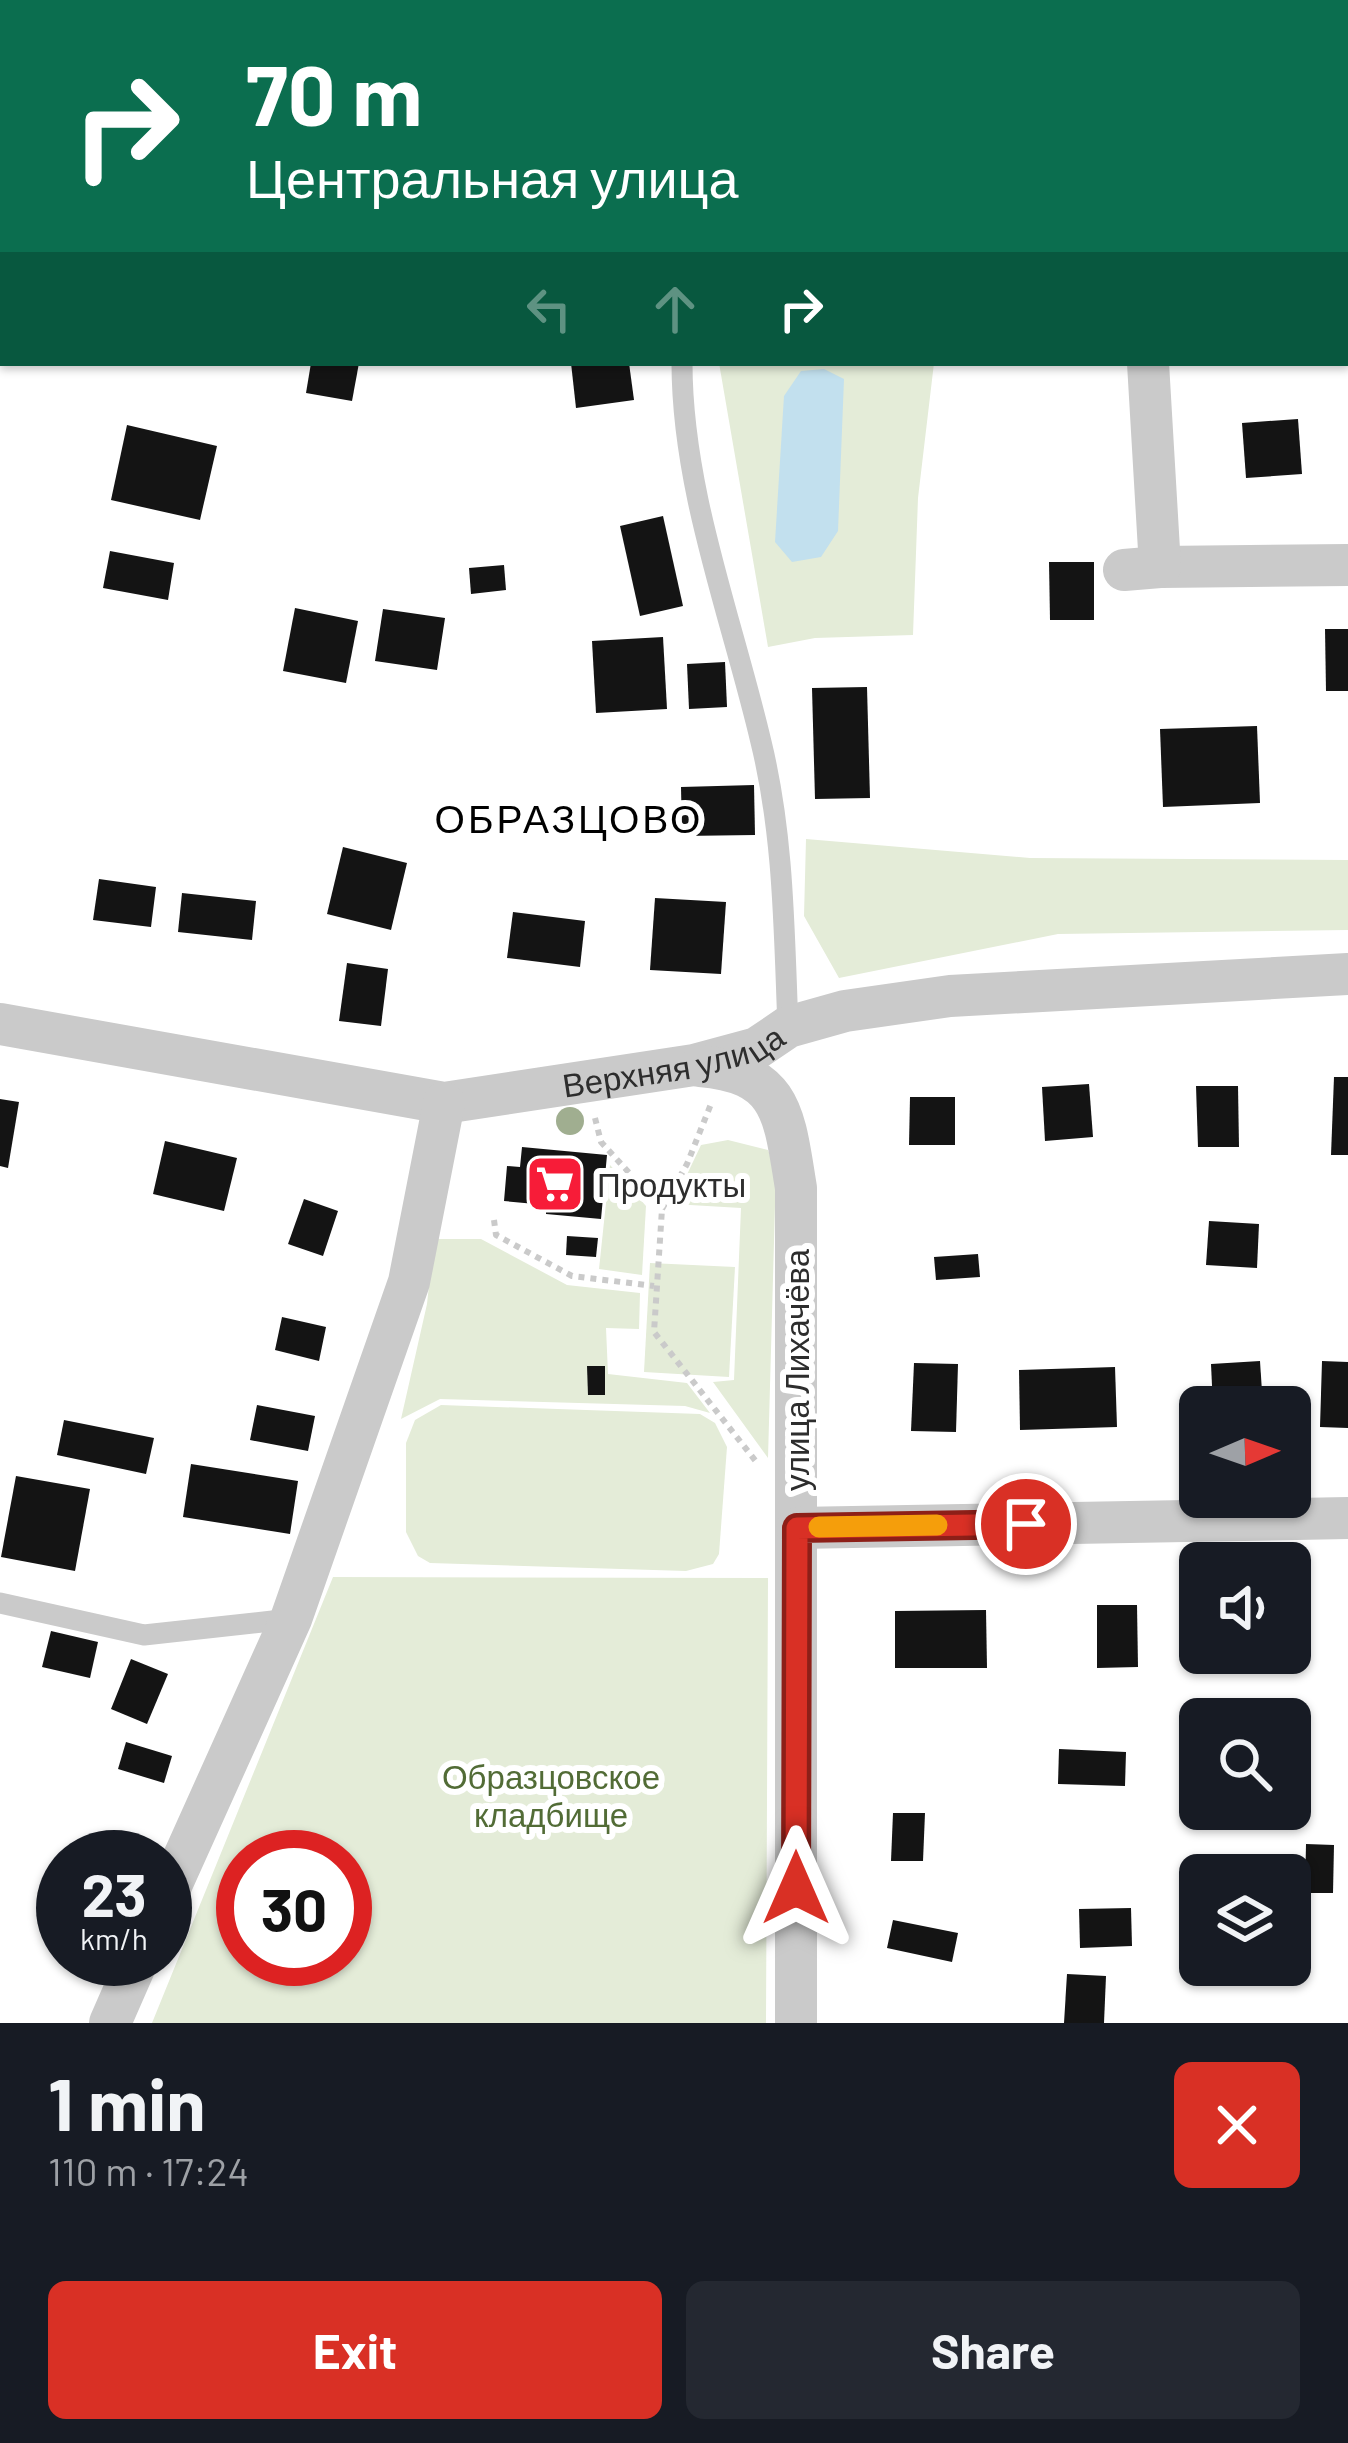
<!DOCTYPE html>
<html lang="en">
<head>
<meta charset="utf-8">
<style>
	body { margin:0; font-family:Barlow,sans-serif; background:#242831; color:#f1f3f6; height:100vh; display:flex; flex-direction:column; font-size:45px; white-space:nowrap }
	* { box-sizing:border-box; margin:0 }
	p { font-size:39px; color:#9ea1a6 }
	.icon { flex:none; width:66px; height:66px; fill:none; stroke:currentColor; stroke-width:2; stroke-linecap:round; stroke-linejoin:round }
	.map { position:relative; height:2023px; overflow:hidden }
	.sheet { display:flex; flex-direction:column; background:#171b24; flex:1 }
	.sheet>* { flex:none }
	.top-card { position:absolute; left:0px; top:0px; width:1350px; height:366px; box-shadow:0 3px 9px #0004; background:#0b6e4f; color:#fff; overflow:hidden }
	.needle { width:78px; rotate:88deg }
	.buttons { position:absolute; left:1179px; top:1386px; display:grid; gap:24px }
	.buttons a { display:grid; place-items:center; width:132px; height:132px; border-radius:18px; background:#171b24; box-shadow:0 3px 9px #0004; font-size:60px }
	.speed { position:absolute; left:36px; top:1830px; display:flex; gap:24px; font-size:60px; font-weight:700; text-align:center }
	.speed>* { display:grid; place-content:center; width:156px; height:156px; border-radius:50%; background:#171b24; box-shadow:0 3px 9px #0004; line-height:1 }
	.speed small { font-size:30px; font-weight:400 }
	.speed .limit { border:18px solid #d22; background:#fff; color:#111 }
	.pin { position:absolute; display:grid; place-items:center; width:102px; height:102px; color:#fff; margin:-51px; border:6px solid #fff; border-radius:50%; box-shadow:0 3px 12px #0007 }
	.me { position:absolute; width:132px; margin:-66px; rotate:0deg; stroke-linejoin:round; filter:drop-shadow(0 0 9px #0008) }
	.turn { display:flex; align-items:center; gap:42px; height:252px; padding:0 48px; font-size:54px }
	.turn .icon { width:156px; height:156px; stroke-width:2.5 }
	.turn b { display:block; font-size:84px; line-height:102px }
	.lanes { display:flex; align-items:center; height:114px; padding:0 48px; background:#0003; justify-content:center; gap:60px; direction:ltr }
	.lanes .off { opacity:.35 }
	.round { display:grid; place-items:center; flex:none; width:126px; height:126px; border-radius:18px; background:#242831 }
	.summary { display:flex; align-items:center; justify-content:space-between; height:204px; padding:0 48px }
	h1 { font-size:72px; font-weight:700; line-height:90px }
	.cta { display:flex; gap:24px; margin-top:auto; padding:24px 48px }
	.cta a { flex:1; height:138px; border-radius:18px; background:#d93025; color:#fff; font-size:48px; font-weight:700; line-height:138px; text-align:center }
	.cta a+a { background:#242831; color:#f1f3f6 }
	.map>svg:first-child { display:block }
	.green { fill:#e4ecd8; fill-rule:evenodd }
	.water { fill:#c2e0ee }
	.building { fill:#141414 }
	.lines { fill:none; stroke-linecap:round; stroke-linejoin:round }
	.path { stroke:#cacaca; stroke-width:6; stroke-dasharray:6 6; stroke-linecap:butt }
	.lane { stroke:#cacaca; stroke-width:21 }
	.street { stroke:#cacaca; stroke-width:42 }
	.tree { fill:#a0ae90 }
	.route-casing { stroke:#8d1f18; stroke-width:30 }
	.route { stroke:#d93025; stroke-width:21 }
	.slow { stroke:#f59e0b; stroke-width:21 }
	.labels { text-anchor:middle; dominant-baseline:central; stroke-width:12; stroke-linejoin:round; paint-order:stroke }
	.street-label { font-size:33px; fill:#2d2d2d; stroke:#fff }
	.poi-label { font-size:33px; fill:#2d2d2d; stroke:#fff; text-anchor:start }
	.park-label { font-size:33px; fill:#526c36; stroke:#fff }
	.quarter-label { font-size:39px; letter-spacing:3px; fill:#000; stroke:#fff }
</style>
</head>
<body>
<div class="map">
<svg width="1348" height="2023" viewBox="0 0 1348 2023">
	<rect width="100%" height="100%" fill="#fff"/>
	<g class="green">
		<polygon points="719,363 934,363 918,498 913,635 815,638 768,647"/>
		<polygon points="806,839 1030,858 1348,860 1348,930 1058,934 839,978 804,916"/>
		<polygon points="728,1140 768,1150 776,1170 768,1458 713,1382 734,1380 741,1208 673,1204 701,1145"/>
		<polygon points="610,1165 646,1206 642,1275 599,1269"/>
		<polygon points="434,1239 481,1239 567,1285 640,1293 639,1329 606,1328 608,1374 687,1383 710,1413 685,1406 440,1399 401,1419 427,1304"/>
		<polygon points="650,1263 735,1267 729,1377 644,1372"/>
		<polygon points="441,1405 700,1414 715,1423 727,1447 719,1554 713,1564 686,1571 430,1563 418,1556 406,1532 406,1443 415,1420"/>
		<path d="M333,1577L768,1578L766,2023H152ZM345,1857V1959H243V1857Z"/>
	</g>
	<polygon class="water" points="824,369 844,379 838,531 821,557 792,562 775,542 784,396 801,371"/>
	<g class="building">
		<polygon points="311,363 359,363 352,401 306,393"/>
		<polygon points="571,363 629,363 634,400 576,408"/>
		<polygon points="1298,419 1302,474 1246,478 1242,423"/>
		<polygon points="127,425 217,446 200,520 111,500"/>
		<polygon points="663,516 683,606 640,616 620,526"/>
		<polygon points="110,551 174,563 168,600 103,588"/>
		<polygon points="1049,562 1094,562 1094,620 1050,620"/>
		<polygon points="504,565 506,590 471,594 469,568"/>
		<polygon points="295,608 358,621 346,683 283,671"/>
		<polygon points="383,609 445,618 437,670 375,661"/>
		<polygon points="1325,629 1348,629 1348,691 1326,691"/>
		<polygon points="663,637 667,709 596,713 592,641"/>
		<polygon points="725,662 727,707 689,709 687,664"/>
		<polygon points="867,687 870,798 815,799 812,688"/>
		<polygon points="1257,726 1260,803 1163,807 1160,729"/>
		<polygon points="754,785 755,835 682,836 681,787"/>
		<polygon points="343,847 407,863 391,930 327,914"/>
		<polygon points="99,879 156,887 151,927 93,920"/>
		<polygon points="182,893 256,901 252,940 178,932"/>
		<polygon points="655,898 726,902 721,974 650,970"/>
		<polygon points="513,912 585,921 580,967 507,958"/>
		<polygon points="347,963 388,969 381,1026 339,1021"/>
		<polygon points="1334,1077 1348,1077 1348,1155 1331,1155"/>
		<polygon points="1089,1084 1093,1137 1045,1141 1042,1087"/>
		<polygon points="1196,1086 1238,1086 1239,1147 1198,1147"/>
		<polygon points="910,1097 955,1097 955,1145 909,1145"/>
		<polygon points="0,1099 19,1102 8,1168 0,1166"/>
		<polygon points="165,1141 237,1158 224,1211 153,1194"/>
		<polygon points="522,1147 607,1155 601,1219 546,1214 546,1205 504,1201 507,1166 520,1167"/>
		<polygon points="304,1199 338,1211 323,1256 288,1244"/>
		<polygon points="1209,1221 1259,1224 1257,1268 1206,1265"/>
		<polygon points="567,1236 598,1238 596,1257 566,1255"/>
		<polygon points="978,1254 980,1277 936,1280 934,1257"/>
		<polygon points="282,1317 326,1327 319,1361 275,1350"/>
		<polygon points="1260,1361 1263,1407 1213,1407 1211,1364"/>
		<polygon points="1322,1361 1348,1362 1348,1428 1320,1427"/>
		<polygon points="914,1363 958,1364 956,1432 911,1431"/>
		<polygon points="587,1366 605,1366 605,1395 588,1395"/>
		<polygon points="1115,1367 1117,1427 1020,1430 1019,1370"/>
		<polygon points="257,1405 315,1416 308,1451 250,1440"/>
		<polygon points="64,1420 154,1438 146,1474 57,1455"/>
		<polygon points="191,1464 298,1481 290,1534 183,1517"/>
		<polygon points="16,1476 90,1489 75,1571 1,1557"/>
		<polygon points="1097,1605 1137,1605 1138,1667 1097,1668"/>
		<polygon points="986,1610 987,1668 895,1668 895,1611"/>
		<polygon points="51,1631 98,1642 90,1678 42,1667"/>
		<polygon points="131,1659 168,1674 147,1724 111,1709"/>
		<polygon points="126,1742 172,1756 164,1783 118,1769"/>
		<polygon points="1059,1749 1126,1752 1125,1786 1058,1784"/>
		<polygon points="893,1813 925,1813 923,1861 891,1861"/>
		<polygon points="1306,1844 1334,1845 1333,1893 1305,1893"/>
		<polygon points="1131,1908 1132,1946 1080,1948 1079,1909"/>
		<polygon points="893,1920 958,1933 952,1962 887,1948"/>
		<polygon points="1067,1974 1106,1976 1104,2023 1064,2023"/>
	</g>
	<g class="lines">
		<g class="path">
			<polyline points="595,1118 601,1142 662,1209 654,1332 758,1464"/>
			<polyline points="662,1209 687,1164 711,1104"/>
			<polyline points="494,1220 496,1235 572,1276 654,1286"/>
		</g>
		<g class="lane">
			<polyline points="614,0 615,3"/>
			<path d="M682,363C682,491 732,618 761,742C784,836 784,931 788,1027"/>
			<polyline points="0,1603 144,1635 290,1619"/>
		</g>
		<g class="street">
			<polyline points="1099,0 1100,3"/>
			<polyline points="1347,116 1348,116"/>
			<polyline points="1160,567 1348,565"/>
			<polyline points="1124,570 1160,567 1148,363"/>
			<path id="s1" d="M0,1024L444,1103L694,1065L757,1048L788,1027L845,1011L950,996L1348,974"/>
			<path d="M700,1066C784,1073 784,1116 796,1188V2023"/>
			<polyline points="797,1528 1348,1518"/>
			<polyline points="165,1899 291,1619 409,1282 444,1103"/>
			<polyline points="110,2023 138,1959"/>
		</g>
	</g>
	<circle class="tree" cx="570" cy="1121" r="14"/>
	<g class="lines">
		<g class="route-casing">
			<polyline id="route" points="796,1888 797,1528 1026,1524"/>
		</g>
		<use href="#route" class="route"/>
		<polyline class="slow" points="819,1527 937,1525"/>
	</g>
	<defs>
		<g id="supermarket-square" transform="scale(3)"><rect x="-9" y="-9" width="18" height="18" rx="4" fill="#f71c38" stroke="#fff"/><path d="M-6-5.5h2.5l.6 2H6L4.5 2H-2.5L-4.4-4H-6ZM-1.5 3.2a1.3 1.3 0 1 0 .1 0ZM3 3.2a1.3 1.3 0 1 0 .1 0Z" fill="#fff"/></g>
	</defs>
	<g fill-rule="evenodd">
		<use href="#supermarket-square" x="555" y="1184"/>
	</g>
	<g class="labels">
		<g class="street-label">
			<text stroke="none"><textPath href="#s1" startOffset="684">Верхняя улица</textPath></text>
			<text transform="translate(796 1370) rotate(-90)">улица Лихачёва</text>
		</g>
		<g class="poi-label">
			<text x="597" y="1184">Продукты</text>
		</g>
		<g class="park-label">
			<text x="551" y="1776">Образцовское<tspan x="551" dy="38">кладбище</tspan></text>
		</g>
		<g class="quarter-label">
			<text x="569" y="817">ОБРАЗЦОВО</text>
		</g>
	</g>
</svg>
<div class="buttons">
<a><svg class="needle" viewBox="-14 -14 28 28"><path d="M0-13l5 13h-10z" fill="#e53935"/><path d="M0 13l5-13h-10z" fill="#9ea1a6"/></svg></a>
<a><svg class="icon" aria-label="sound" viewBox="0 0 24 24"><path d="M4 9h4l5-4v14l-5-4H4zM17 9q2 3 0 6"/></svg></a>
<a><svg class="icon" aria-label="search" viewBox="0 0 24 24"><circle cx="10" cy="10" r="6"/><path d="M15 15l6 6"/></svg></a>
<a><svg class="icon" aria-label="layers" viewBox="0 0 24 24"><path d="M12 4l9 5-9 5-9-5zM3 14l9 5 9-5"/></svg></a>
</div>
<div class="speed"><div>23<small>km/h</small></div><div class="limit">30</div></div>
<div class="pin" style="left:1026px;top:1524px;background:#d93025"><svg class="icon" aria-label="arrive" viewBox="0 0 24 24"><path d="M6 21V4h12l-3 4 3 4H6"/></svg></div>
<svg class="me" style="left:796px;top:1888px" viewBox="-20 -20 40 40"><path d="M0-17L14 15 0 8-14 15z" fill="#d93025" stroke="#fff" stroke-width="4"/></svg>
<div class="top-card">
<div class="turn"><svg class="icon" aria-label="right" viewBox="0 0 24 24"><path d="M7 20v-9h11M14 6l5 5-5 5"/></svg><div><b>70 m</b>Центральная улица</div></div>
<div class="lanes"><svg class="icon off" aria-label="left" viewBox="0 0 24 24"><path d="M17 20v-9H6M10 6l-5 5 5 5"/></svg><svg class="icon off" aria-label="ahead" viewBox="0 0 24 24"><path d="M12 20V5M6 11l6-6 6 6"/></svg><svg class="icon" aria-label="right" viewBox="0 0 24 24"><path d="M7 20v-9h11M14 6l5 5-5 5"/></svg></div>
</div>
</div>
<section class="sheet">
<div class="summary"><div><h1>1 min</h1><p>110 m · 17:24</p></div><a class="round" style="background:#d93025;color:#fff"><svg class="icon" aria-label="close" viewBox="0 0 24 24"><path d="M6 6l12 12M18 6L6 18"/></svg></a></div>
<div class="cta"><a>Exit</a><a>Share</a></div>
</section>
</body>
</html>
